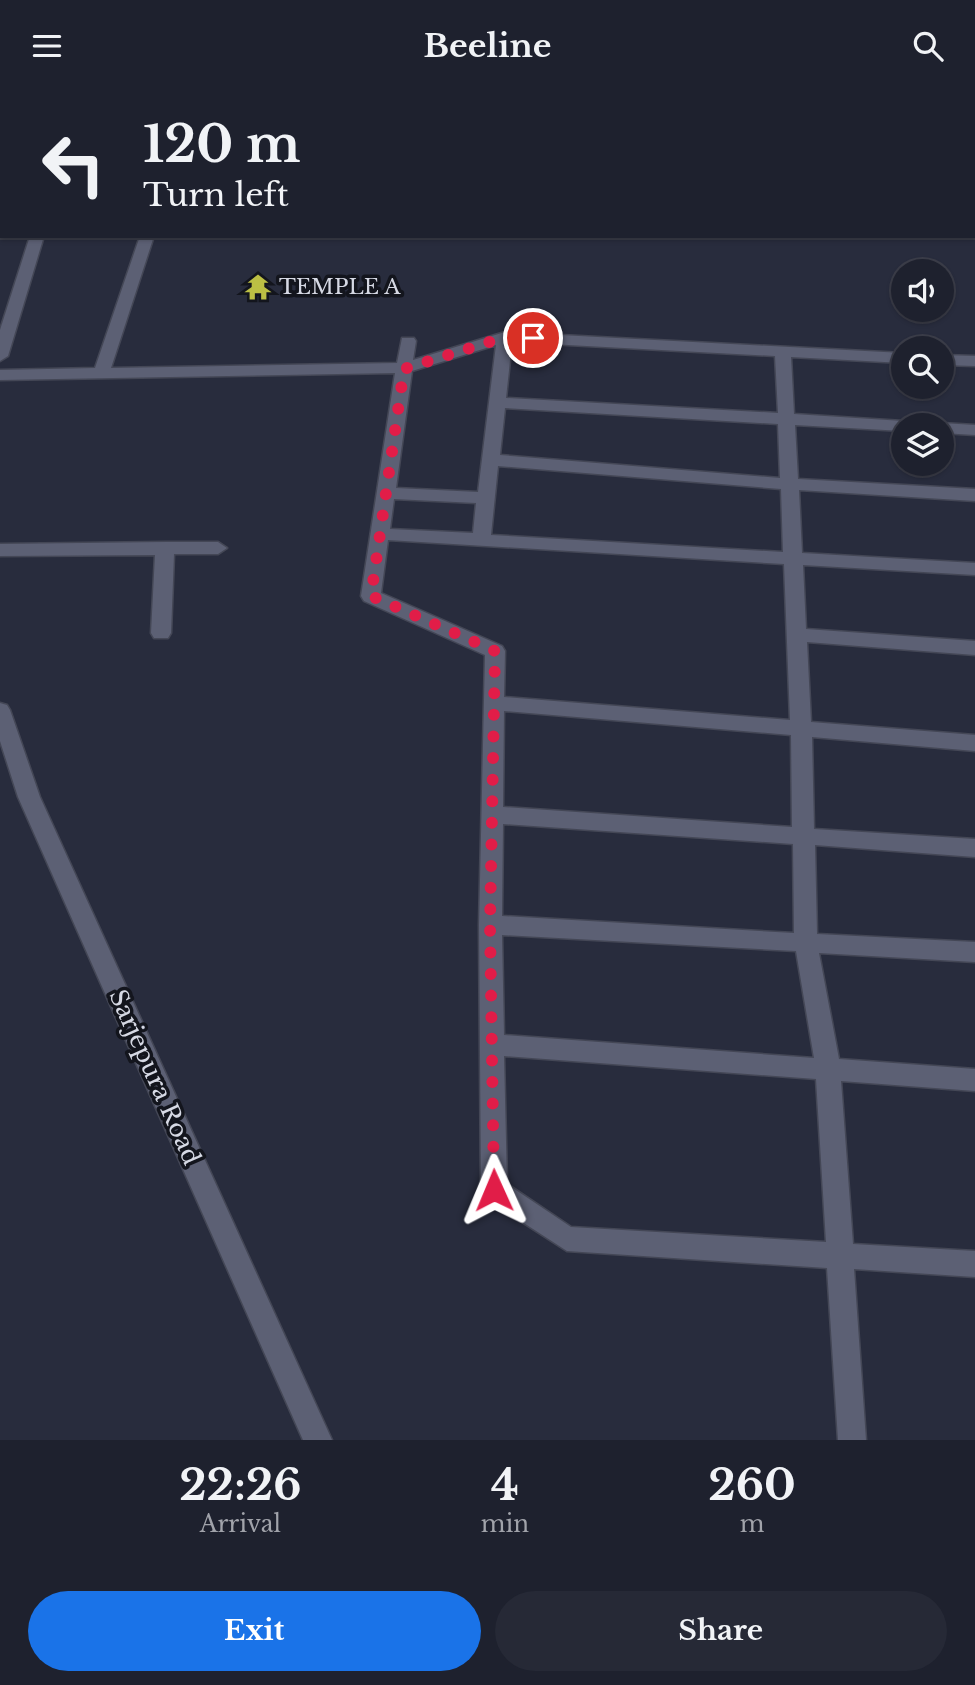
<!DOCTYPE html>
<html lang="en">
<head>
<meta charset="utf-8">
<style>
	body { margin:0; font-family:"Libre Baskerville",serif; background:#262936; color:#f1f3f6; height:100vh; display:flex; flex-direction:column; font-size:26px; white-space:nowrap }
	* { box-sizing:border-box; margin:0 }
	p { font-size:23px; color:#a1a3aa }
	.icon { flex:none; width:38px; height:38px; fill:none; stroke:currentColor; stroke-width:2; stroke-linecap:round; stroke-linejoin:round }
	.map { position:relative; height:1349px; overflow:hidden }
	.sheet { display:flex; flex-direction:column; background:#1e212e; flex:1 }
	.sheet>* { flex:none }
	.banner { position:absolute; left:0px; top:0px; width:976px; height:147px; box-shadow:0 2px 5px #0004,0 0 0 2px #3c3e4a; background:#1e212e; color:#f1f3f6; overflow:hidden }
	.fabs { position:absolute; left:891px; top:168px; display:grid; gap:14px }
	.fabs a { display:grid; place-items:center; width:63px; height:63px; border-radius:50%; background:#1e212e; box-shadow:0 2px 5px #0004,0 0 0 2px #3c3e4a; font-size:35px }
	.pin { position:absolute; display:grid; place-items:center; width:60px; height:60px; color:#fff; margin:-30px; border:4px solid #fff; border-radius:50%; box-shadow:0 2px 7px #0007 }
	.me { position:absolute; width:77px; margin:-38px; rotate:359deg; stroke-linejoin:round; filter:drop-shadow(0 0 5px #0008) }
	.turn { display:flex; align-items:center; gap:24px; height:147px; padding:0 28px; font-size:32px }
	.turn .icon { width:91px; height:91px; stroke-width:2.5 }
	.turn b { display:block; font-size:49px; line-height:60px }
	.eta { display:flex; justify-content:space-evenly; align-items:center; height:119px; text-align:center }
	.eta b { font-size:42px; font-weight:700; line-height:49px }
	.cta { display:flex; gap:14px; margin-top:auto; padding:14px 28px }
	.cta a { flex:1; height:80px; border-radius:42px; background:#1a73e8; color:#fff; font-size:28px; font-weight:700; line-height:80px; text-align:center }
	.cta a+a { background:#262936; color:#f1f3f6 }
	header { display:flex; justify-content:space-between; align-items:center; height:91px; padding:0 28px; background:#1e212e; font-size:32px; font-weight:700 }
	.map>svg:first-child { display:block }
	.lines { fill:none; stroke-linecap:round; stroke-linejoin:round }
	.minor-casing { stroke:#444756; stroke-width:3 }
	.minor { fill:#5c6074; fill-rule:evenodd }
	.route { stroke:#e11d48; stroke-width:12; stroke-dasharray:0 21.6 }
	.labels { text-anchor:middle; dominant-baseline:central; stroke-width:7; stroke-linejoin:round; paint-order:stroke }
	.far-poi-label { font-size:21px; fill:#d6d9e4; stroke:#13151d; text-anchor:start }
	.street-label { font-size:24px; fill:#d6d9e4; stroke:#13151d }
</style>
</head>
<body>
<header><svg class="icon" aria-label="menu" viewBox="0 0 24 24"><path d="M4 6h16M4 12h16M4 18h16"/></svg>Beeline<svg class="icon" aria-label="search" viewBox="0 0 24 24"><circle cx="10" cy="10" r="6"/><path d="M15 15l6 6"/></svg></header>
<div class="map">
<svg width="975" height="1349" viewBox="0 0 975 1349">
	<rect width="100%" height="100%" fill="#282c3d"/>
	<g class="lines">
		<g class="minor-casing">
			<g id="minor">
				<polygon points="75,0 89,0 75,2"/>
				<rect x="194" y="0" width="14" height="2"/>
				<polygon points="366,0 380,0 366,2"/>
				<rect x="509" y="0" width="14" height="2"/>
				<rect x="684" y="0" width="14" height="2"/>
				<polygon points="855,0 869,0 869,2 856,2"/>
				<polygon points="0,18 2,18 0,30"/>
				<polygon points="30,145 44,145 8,265 0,270 0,239"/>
				<path d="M140,145H154L111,277L397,272L402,247H414L416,250L413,269L505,241L903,262V272L791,266L794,323L903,330L911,334H903V340L795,334L798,388L975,398V410L799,399L802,462L975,472V484L803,474L806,538L975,550V564L807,551L811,631L975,644V660L812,646L814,738L975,748V766L815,754L817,843L975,851V871L819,862L839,968L975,978V1000L841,990L853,1153L975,1160V1186L854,1178L866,1349H838L827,1177L567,1160L485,1107L481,1099L479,834L485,564L364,510L361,505L395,282L0,289V279L95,277ZM512,251L775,265L778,322L506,307ZM496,254L478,401L396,397L412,280ZM505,317L778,333L780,387L500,364ZM498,375L781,398L783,461L491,444ZM394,408L476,412L473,442L390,438ZM388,449L784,473L790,629L504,606L505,560L502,555L381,502ZM504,620L791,644L792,736L503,716ZM503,733L793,753L794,842L502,825ZM502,844L796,860L814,967L504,944ZM504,965L816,988L826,1151L571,1136L507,1093Z"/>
				<polygon points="942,264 975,265 975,275 942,274"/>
				<polygon points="942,332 975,334 975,344 942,342 942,334 935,334"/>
				<polygon points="165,451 218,451 227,457 218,463 174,463 171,542 168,547 154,547 151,542 155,464 0,465 0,453"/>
				<polygon points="0,612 7,614 10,619 40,706 332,1349 303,1349 18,706 0,650"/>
			</g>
		</g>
		<use href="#minor" class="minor"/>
	</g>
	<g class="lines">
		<polyline class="route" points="494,1099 490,834 495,560 371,505 404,278 505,246 533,247"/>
	</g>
	<defs>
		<g id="temple-bare" transform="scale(2.1)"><path d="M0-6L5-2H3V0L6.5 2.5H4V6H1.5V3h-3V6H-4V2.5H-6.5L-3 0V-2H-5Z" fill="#bcbf44" stroke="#13151d" stroke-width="2.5" paint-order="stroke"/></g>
	</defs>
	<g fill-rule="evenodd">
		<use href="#temple-bare" x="258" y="196"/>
	</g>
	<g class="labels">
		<g class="far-poi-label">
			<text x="279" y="196">TEMPLE A</text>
		</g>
		<g class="street-label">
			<text transform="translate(155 986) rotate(66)">Sarjepura Road</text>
		</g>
	</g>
</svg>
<div class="fabs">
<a><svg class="icon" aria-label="sound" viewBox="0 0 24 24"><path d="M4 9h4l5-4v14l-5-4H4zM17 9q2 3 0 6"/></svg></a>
<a><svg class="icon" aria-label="search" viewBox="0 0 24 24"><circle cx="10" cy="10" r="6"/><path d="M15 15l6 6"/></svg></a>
<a><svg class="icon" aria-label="layers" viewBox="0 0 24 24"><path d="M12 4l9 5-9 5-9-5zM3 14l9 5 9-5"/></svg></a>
</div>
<div class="pin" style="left:533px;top:247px;background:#d93025"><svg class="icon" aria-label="arrive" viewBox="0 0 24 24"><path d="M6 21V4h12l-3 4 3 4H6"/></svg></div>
<svg class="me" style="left:494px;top:1099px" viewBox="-20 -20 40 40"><path d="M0-17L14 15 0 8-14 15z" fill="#e11d48" stroke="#fff" stroke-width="4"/></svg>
<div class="banner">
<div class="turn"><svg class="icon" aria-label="left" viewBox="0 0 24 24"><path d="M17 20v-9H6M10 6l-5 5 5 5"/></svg><div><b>120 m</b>Turn left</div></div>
</div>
</div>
<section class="sheet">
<div class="eta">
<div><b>22:26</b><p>Arrival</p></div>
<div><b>4</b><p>min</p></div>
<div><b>260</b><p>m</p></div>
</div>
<div class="cta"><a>Exit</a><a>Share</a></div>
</section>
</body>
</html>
